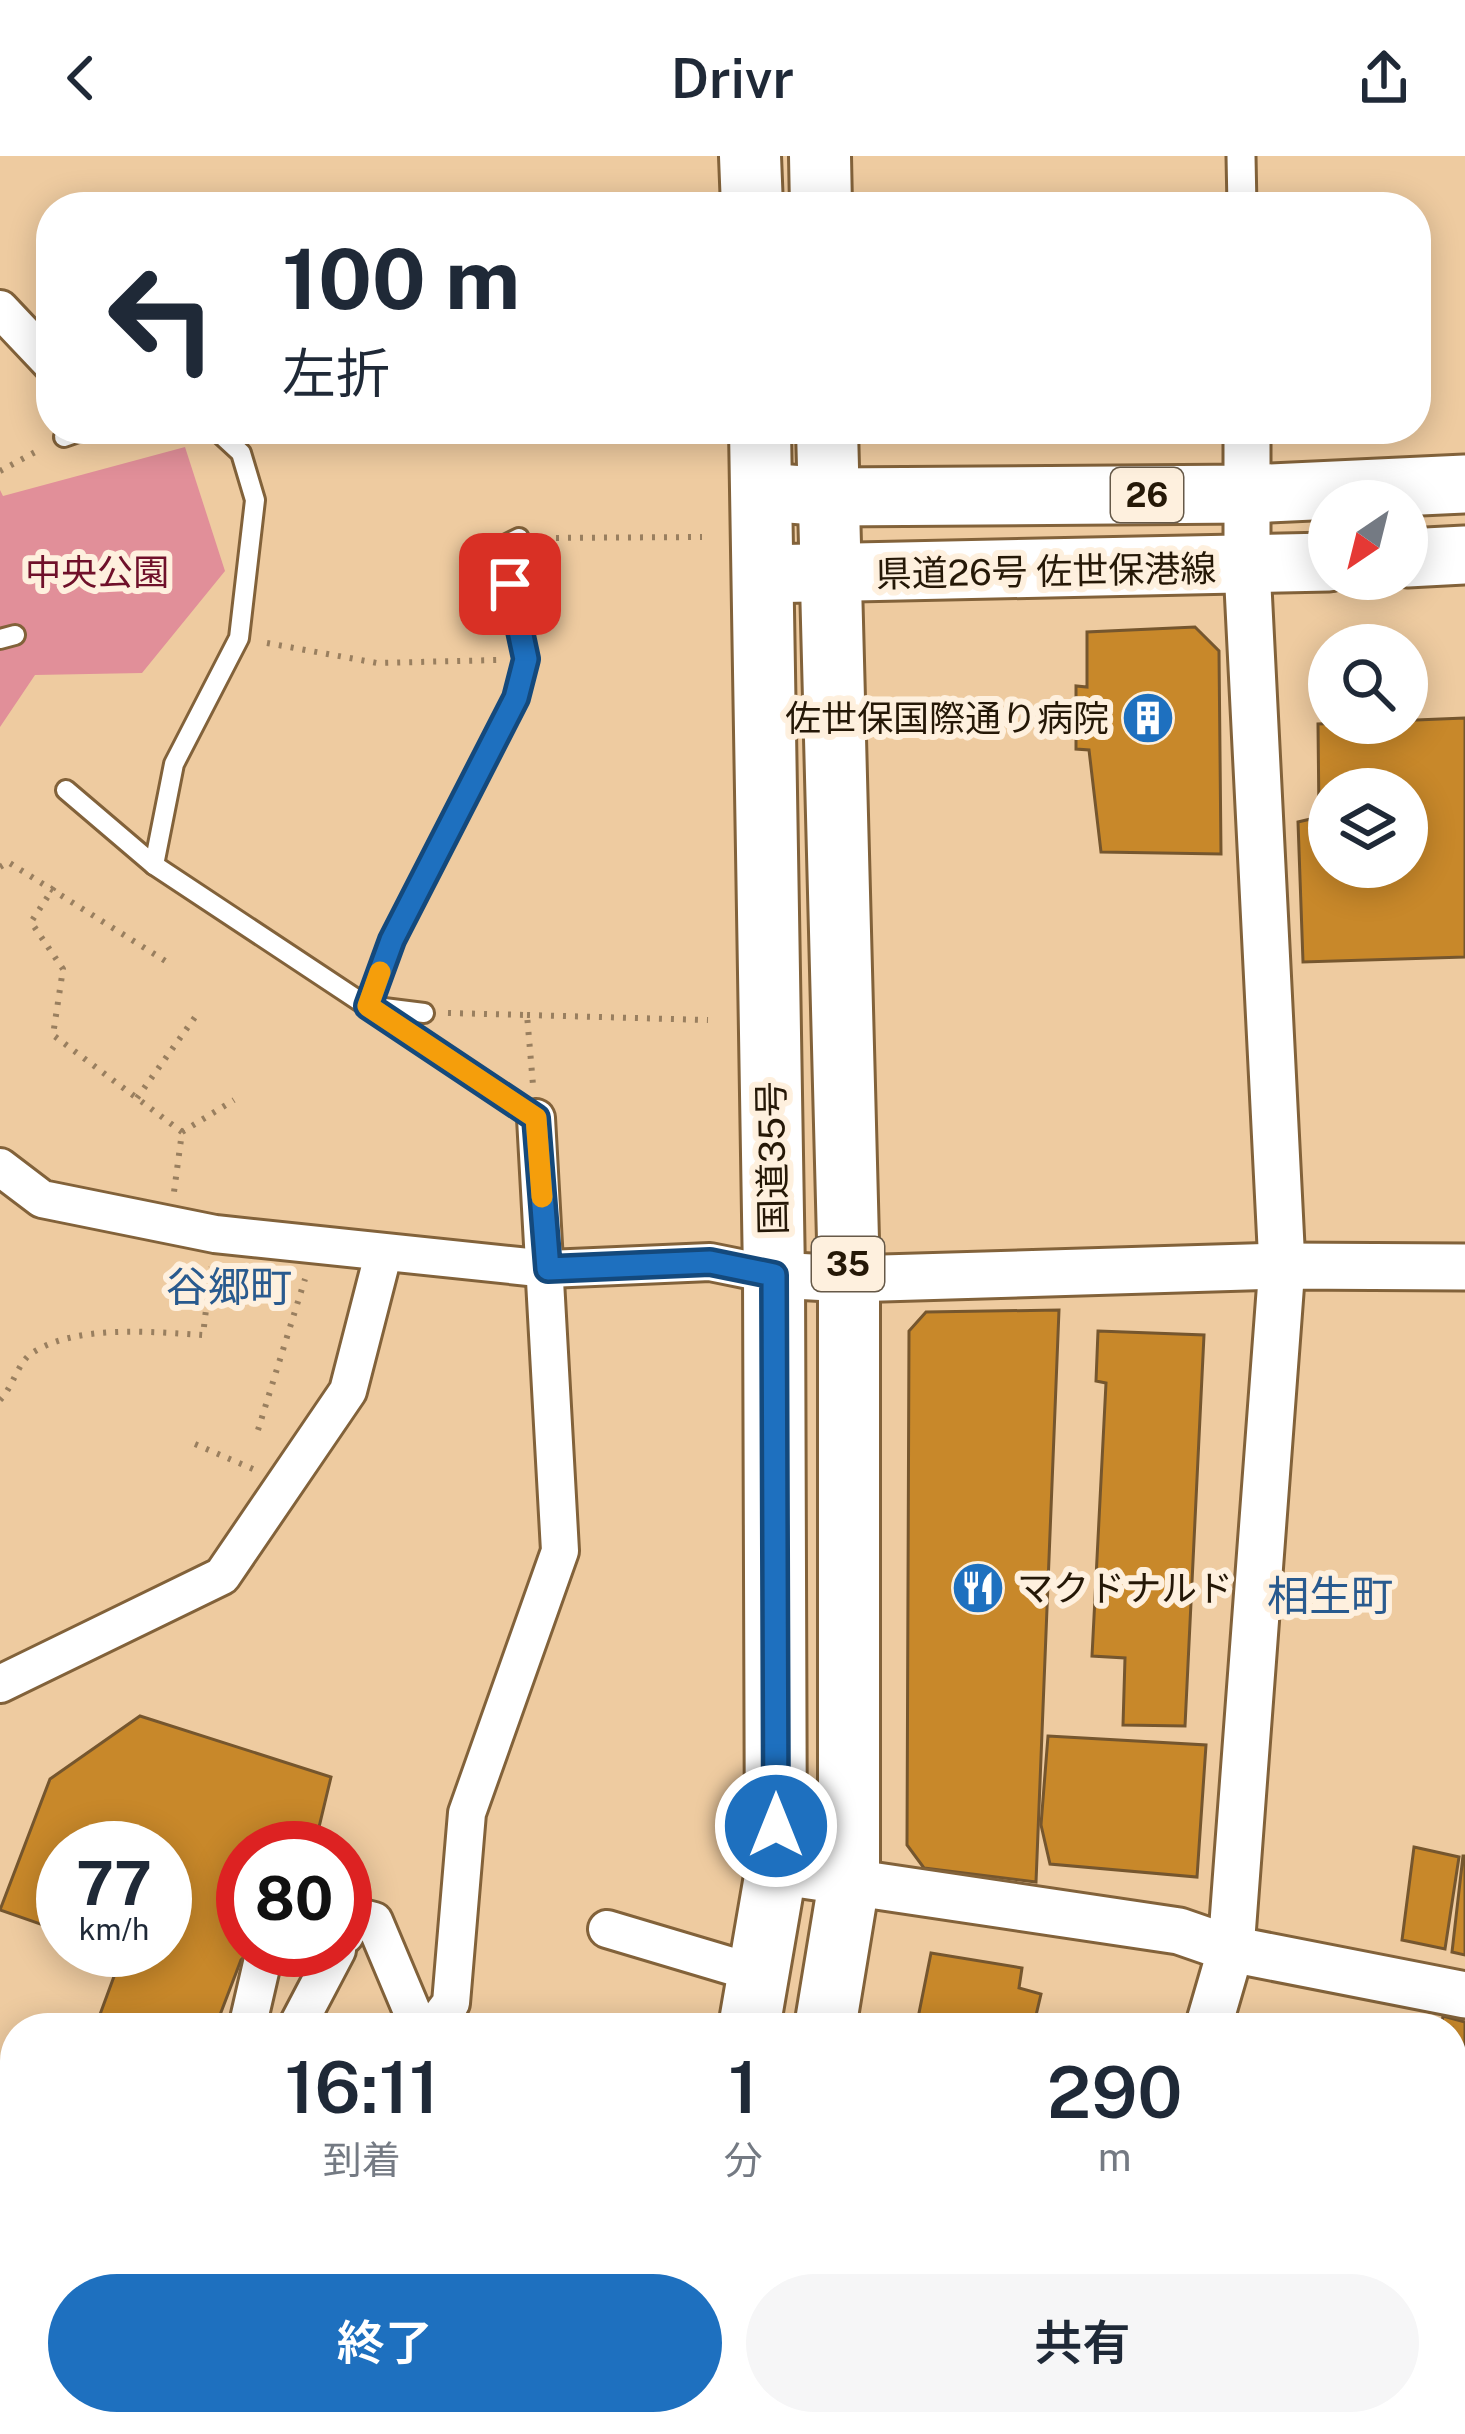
<!DOCTYPE html>
<html lang="ja">
<head>
<meta charset="utf-8">
<style>
	body { margin:0; font-family:"Public Sans","Noto Sans JP",sans-serif; background:#f6f6f7; color:#1f2937; height:100vh; display:flex; flex-direction:column; font-size:45px; white-space:nowrap }
	* { box-sizing:border-box; margin:0 }
	p { font-size:39px; color:#747a83 }
	.icon { flex:none; width:66px; height:66px; fill:none; stroke:currentColor; stroke-width:2; stroke-linecap:round; stroke-linejoin:round }
	.map { position:relative; flex:1; overflow:hidden }
	.drawer { position:absolute; left:0px; top:1857px; width:1467px; height:423px; display:flex; flex-direction:column; background:#fff; border-radius:48px 48px 0 0; box-shadow:0 6px 30px #0003 }
	.drawer>* { flex:none }
	.banner { position:absolute; left:36px; top:36px; width:1395px; height:252px; border-radius:48px; box-shadow:0 6px 30px #0003; background:#fff; color:#1f2937; overflow:hidden }
	.needle { width:78px; rotate:215deg }
	.controls { position:absolute; left:1308px; top:324px; display:grid; gap:24px }
	.controls a { display:grid; place-items:center; width:120px; height:120px; border-radius:50%; background:#fff; box-shadow:0 6px 30px #0003; font-size:60px }
	.speed { position:absolute; left:36px; top:1665px; display:flex; gap:24px; font-size:60px; font-weight:700; text-align:center }
	.speed>* { display:grid; place-content:center; width:156px; height:156px; border-radius:50%; background:#fff; box-shadow:0 6px 30px #0003; line-height:1 }
	.speed small { font-size:30px; font-weight:400 }
	.speed .limit { border:18px solid #d22; background:#fff; color:#111 }
	.pin { position:absolute; display:grid; place-items:center; width:102px; height:102px; color:#fff; margin:-51px; border-radius:24px; box-shadow:0 6px 18px #0006 }
	.me { position:absolute; width:132px; margin:-66px; rotate:0deg; stroke-linejoin:round; filter:drop-shadow(0 0 9px #0008) }
	.turn { display:flex; align-items:center; gap:42px; height:252px; padding:0 48px; font-size:54px }
	.turn .icon { width:156px; height:156px; stroke-width:2.5 }
	.turn b { display:block; font-size:84px; line-height:102px }
	.eta { display:flex; justify-content:space-evenly; align-items:center; height:204px; text-align:center }
	.eta b { font-size:72px; font-weight:600; line-height:84px }
	.button { display:flex; gap:24px; margin-top:auto; padding:24px 48px }
	.button a { flex:1; height:138px; border-radius:72px; background:#1e70bf; color:#fff; font-size:48px; font-weight:600; line-height:138px; text-align:center }
	.button a+a { background:#f6f6f7; color:#1f2937 }
	header { display:flex; justify-content:space-between; align-items:center; height:156px; padding:0 48px; background:#fff; font-size:54px; font-weight:600 }
	.map>svg:first-child { display:block }
	.green { fill:#e18f99 }
	.building { fill:#c8882a; stroke:#75562e; stroke-width:3; fill-rule:evenodd }
	.lines { fill:none; stroke-linecap:round; stroke-linejoin:round }
	.service-casing { stroke:#82623a; stroke-width:24 }
	.pedestrian-casing { stroke:#82623a; stroke-width:33 }
	.minor-casing { stroke:#82623a; stroke-width:42 }
	.tertiary-casing { stroke:#82623a; stroke-width:51 }
	.primary-casing { stroke:#82623a; stroke-width:63 }
	.trunk-casing { stroke:#82623a; stroke-width:66 }
	.path { stroke:#997f5f; stroke-width:6; stroke-dasharray:3 9; stroke-linecap:butt }
	.service { stroke:#fff; stroke-width:18 }
	.pedestrian { stroke:#fff; stroke-width:27 }
	.minor { stroke:#fff; stroke-width:36 }
	.tertiary { stroke:#fff; stroke-width:45 }
	.primary { stroke:#fff; stroke-width:57 }
	.trunk { stroke:#fff; stroke-width:60 }
	.route-casing { stroke:#14497c; stroke-width:30 }
	.route { stroke:#1e70bf; stroke-width:21 }
	.slow { stroke:#f59e0b; stroke-width:21 }
	.labels { text-anchor:middle; dominant-baseline:central; stroke-width:12; stroke-linejoin:round; paint-order:stroke }
	.shield { fill:#fef0de; stroke:#665948; stroke-width:3 }
	.shield-label { font-size:33px; font-weight:bold; fill:#251807 }
	.street-label { font-size:36px; fill:#251807; stroke:#fef0de }
	.park-label { font-size:36px; fill:#6f102a; stroke:#fef0de }
	.poi-label { font-size:36px; fill:#251807; stroke:#fef0de; text-anchor:end }
	.quarter-label { font-size:42px; fill:#295a8e; stroke:#fef0de }
</style>
</head>
<body>
<header><svg class="icon" aria-label="back" viewBox="0 0 24 24"><path d="M15 5l-7 7 7 7"/></svg>Drivr<svg class="icon" aria-label="share" viewBox="0 0 24 24"><path d="M12 15V3M7 8l5-5 5 5M5 13v7h14v-7"/></svg></header>
<div class="map">
<svg width="1465" height="2278" viewBox="0 0 1465 2278">
	<rect width="100%" height="100%" fill="#eecba0"/>
	<polygon class="green" points="185,291 225,415 142,517 35,519 0,571 0,334 3,340"/>
	<g class="building">
		<polygon points="1195,471 1219,495 1221,698 1101,696 1089,594 1076,593 1076,530 1087,531 1087,476"/>
		<path d="M1465,562V801L1303,806L1298,666L1319,661L1318,568ZM1329,633H1407V711H1329Z"/>
		<polygon points="1059,1154 1036,1726 924,1712 907,1689 909,1175 926,1156"/>
		<polygon points="1098,1175 1204,1179 1185,1570 1123,1569 1125,1502 1092,1500 1106,1227 1096,1225"/>
		<polygon points="140,1560 331,1621 314,1692 243,1692 243,1794 253,1794 241,1804 215,1872 95,1872 123,1796 116,1794 165,1794 165,1692 63,1692 63,1776 0,1754 50,1623"/>
		<polygon points="1048,1580 1206,1589 1197,1721 1050,1708 1041,1669"/>
		<polygon points="1414,1691 1459,1701 1445,1793 1402,1784"/>
		<polygon points="1463,1700 1465,1700 1465,1799 1452,1796"/>
		<polygon points="931,1797 1022,1812 1019,1832 1041,1838 1033,1872 916,1872"/>
		<polygon points="1443,1860 1465,1866 1465,1963 1452,1960 1452,1872 1441,1872"/>
	</g>
	<g class="lines">
		<g class="service-casing">
			<g id="service">
				<polyline points="64,281 87,273"/>
				<polyline points="0,483 15,479"/>
				<polyline points="66,634 154,709 536,962"/>
				<polyline points="154,709 174,608 239,482 255,344 241,297 215,273"/>
				<polyline points="424,857 368,850 392,784 516,542 526,504 503,390 519,382"/>
			</g>
		</g>
		<g class="pedestrian-casing">
			<polyline id="pedestrian" points="1241,0 1242,51"/>
		</g>
		<g class="minor-casing">
			<g id="minor">
				<polyline points="0,153 51,207"/>
				<polyline points="0,1011 42,1043 215,1078 548,1113 710,1106 774,1119"/>
				<polyline points="0,1528 222,1420 348,1235 383,1099"/>
				<polyline points="607,1773 758,1818"/>
				<polyline points="345,1779 355,1760 374,1765 419,1872"/>
				<polyline points="247,1872 265,1794"/>
				<polyline points="296,1872 337,1794"/>
				<polyline points="432,1872 451,1847 467,1657 560,1395 536,962"/>
				<polyline points="333,2278 334,2265"/>
			</g>
		</g>
		<g class="tertiary-casing">
			<g id="tertiary">
				<polyline points="774,1119 849,1123 1282,1110 1465,1111"/>
				<polyline points="776,1715 1179,1775 1231,1793 1465,1839"/>
				<polyline points="1208,1872 1231,1793 1282,1110 1247,411 1247,274"/>
				<polyline points="1452,2202 1465,2162"/>
				<polyline points="1080,2278 1084,2265"/>
				<polyline points="1428,2278 1432,2265"/>
			</g>
		</g>
		<g class="primary-casing">
			<g id="primary">
				<polyline points="763,336 829,341 1248,338 1465,328"/>
				<polyline points="1407,402 1465,399"/>
				<polyline points="762,418 1329,406"/>
			</g>
		</g>
		<g class="trunk-casing">
			<g id="trunk">
				<polyline points="750,0 752,51"/>
				<polyline points="820,0 821,51"/>
				<polyline points="749,1872 776,1715 774,1119 760,273"/>
				<polyline points="825,1872 849,1726 849,1123 827,273"/>
				<polyline points="678,2278 681,2265"/>
				<polyline points="758,2278 761,2265"/>
			</g>
		</g>
		<g class="path">
			<polyline points="0,315 39,294"/>
			<polyline points="544,382 702,381"/>
			<polyline points="267,487 377,507 498,504"/>
			<polyline points="0,711 8,706 167,806"/>
			<polyline points="54,731 31,766 63,813 53,879 182,976 174,1036"/>
			<polyline points="448,857 527,859 533,929"/>
			<polyline points="527,859 708,864"/>
			<polyline points="137,942 198,857"/>
			<polyline points="182,976 234,944"/>
			<path d="M0,1244C13,1231 18,1206 32,1197C77,1168 153,1176 203,1179L211,1111"/>
			<polyline points="258,1274 305,1123"/>
			<polyline points="195,1288 253,1313"/>
		</g>
		<use href="#service" class="service"/>
		<use href="#pedestrian" class="pedestrian"/>
		<use href="#minor" class="minor"/>
		<use href="#tertiary" class="tertiary"/>
		<use href="#primary" class="primary"/>
		<use href="#trunk" class="trunk"/>
	</g>
	<g class="lines">
		<g class="route-casing">
			<polyline id="route" points="510,428 526,503 516,542 392,784 368,850 536,962 548,1113 710,1106 774,1119 776,1670"/>
		</g>
		<use href="#route" class="route"/>
		<polyline class="slow" points="380,816 368,850 536,962 542,1041"/>
	</g>
	<defs>
		<g id="building-disc" transform="scale(2.7)"><circle r="9.5" fill="#1e70bf" stroke="#fef0de"/><path d="M-4-6H4V6H1V3H-1V6H-4ZM-2.5-4.3h1.7v1.8h-1.7ZM.8-4.3h1.7v1.8H.8ZM-2.5-1h1.7V.8h-1.7ZM.8-1h1.7V.8H.8Z" fill="#fff"/></g>
		<g id="restaurant-disc" transform="scale(2.7)"><circle r="9.5" fill="#1e70bf" stroke="#fef0de"/><path d="M-5-6h1v4h1v-4h1v4h1v-4h1v5L-1.5 .5V6h-2V.5L-5-1ZM5-6V6H3V1.5H1.5Q1.5-4 5-6Z" fill="#fff"/></g>
	</defs>
	<g fill-rule="evenodd">
		<use href="#building-disc" x="1148" y="562"/>
		<use href="#restaurant-disc" x="978" y="1432"/>
	</g>
	<g class="labels">
		<g class="shield">
			<rect x="1111" y="312" width="72" height="54" rx="9"/>
			<rect x="812" y="1081" width="72" height="54" rx="9"/>
		</g>
		<g class="shield-label">
			<text x="1147" y="339">26</text>
			<text x="848" y="1108">35</text>
		</g>
		<g class="street-label">
			<text transform="translate(1046 415) rotate(-1)">県道26号 佐世保港線</text>
			<text transform="translate(772 1002) rotate(-91)">国道35号</text>
		</g>
		<g class="park-label">
			<text x="97" y="416">中央公園</text>
		</g>
		<g class="poi-label">
			<text x="1109" y="562">佐世保国際通り病院</text>
			<text x="1017" y="1432" text-anchor="start">マクドナルド</text>
		</g>
		<g class="quarter-label">
			<text x="229" y="1130">谷郷町</text>
			<text x="1330" y="1439">相生町</text>
		</g>
	</g>
</svg>
<div class="controls">
<a><svg class="needle" viewBox="-14 -14 28 28"><path d="M0-13l5 13h-10z" fill="#e53935"/><path d="M0 13l5-13h-10z" fill="#747a83"/></svg></a>
<a><svg class="icon" aria-label="search" viewBox="0 0 24 24"><circle cx="10" cy="10" r="6"/><path d="M15 15l6 6"/></svg></a>
<a><svg class="icon" aria-label="layers" viewBox="0 0 24 24"><path d="M12 4l9 5-9 5-9-5zM3 14l9 5 9-5"/></svg></a>
</div>
<div class="speed"><div>77<small>km/h</small></div><div class="limit">80</div></div>
<div class="pin" style="left:510px;top:428px;background:#d93025"><svg class="icon" aria-label="arrive" viewBox="0 0 24 24"><path d="M6 21V4h12l-3 4 3 4H6"/></svg></div>
<svg class="me" style="left:776px;top:1670px" viewBox="-20 -20 40 40"><circle r="17" fill="#1e70bf" stroke="#fff" stroke-width="3"/><path d="M0-11L8 9 0 5-8 9z" fill="#fff"/></svg>
<div class="banner">
<div class="turn"><svg class="icon" aria-label="left" viewBox="0 0 24 24"><path d="M17 20v-9H6M10 6l-5 5 5 5"/></svg><div><b>100 m</b>左折</div></div>
</div>
<section class="drawer">
<div class="eta">
<div><b>16:11</b><p>到着</p></div>
<div><b>1</b><p>分</p></div>
<div><b>290</b><p>m</p></div>
</div>
<div class="button"><a>終了</a><a>共有</a></div>
</section>
</div>
</body>
</html>
